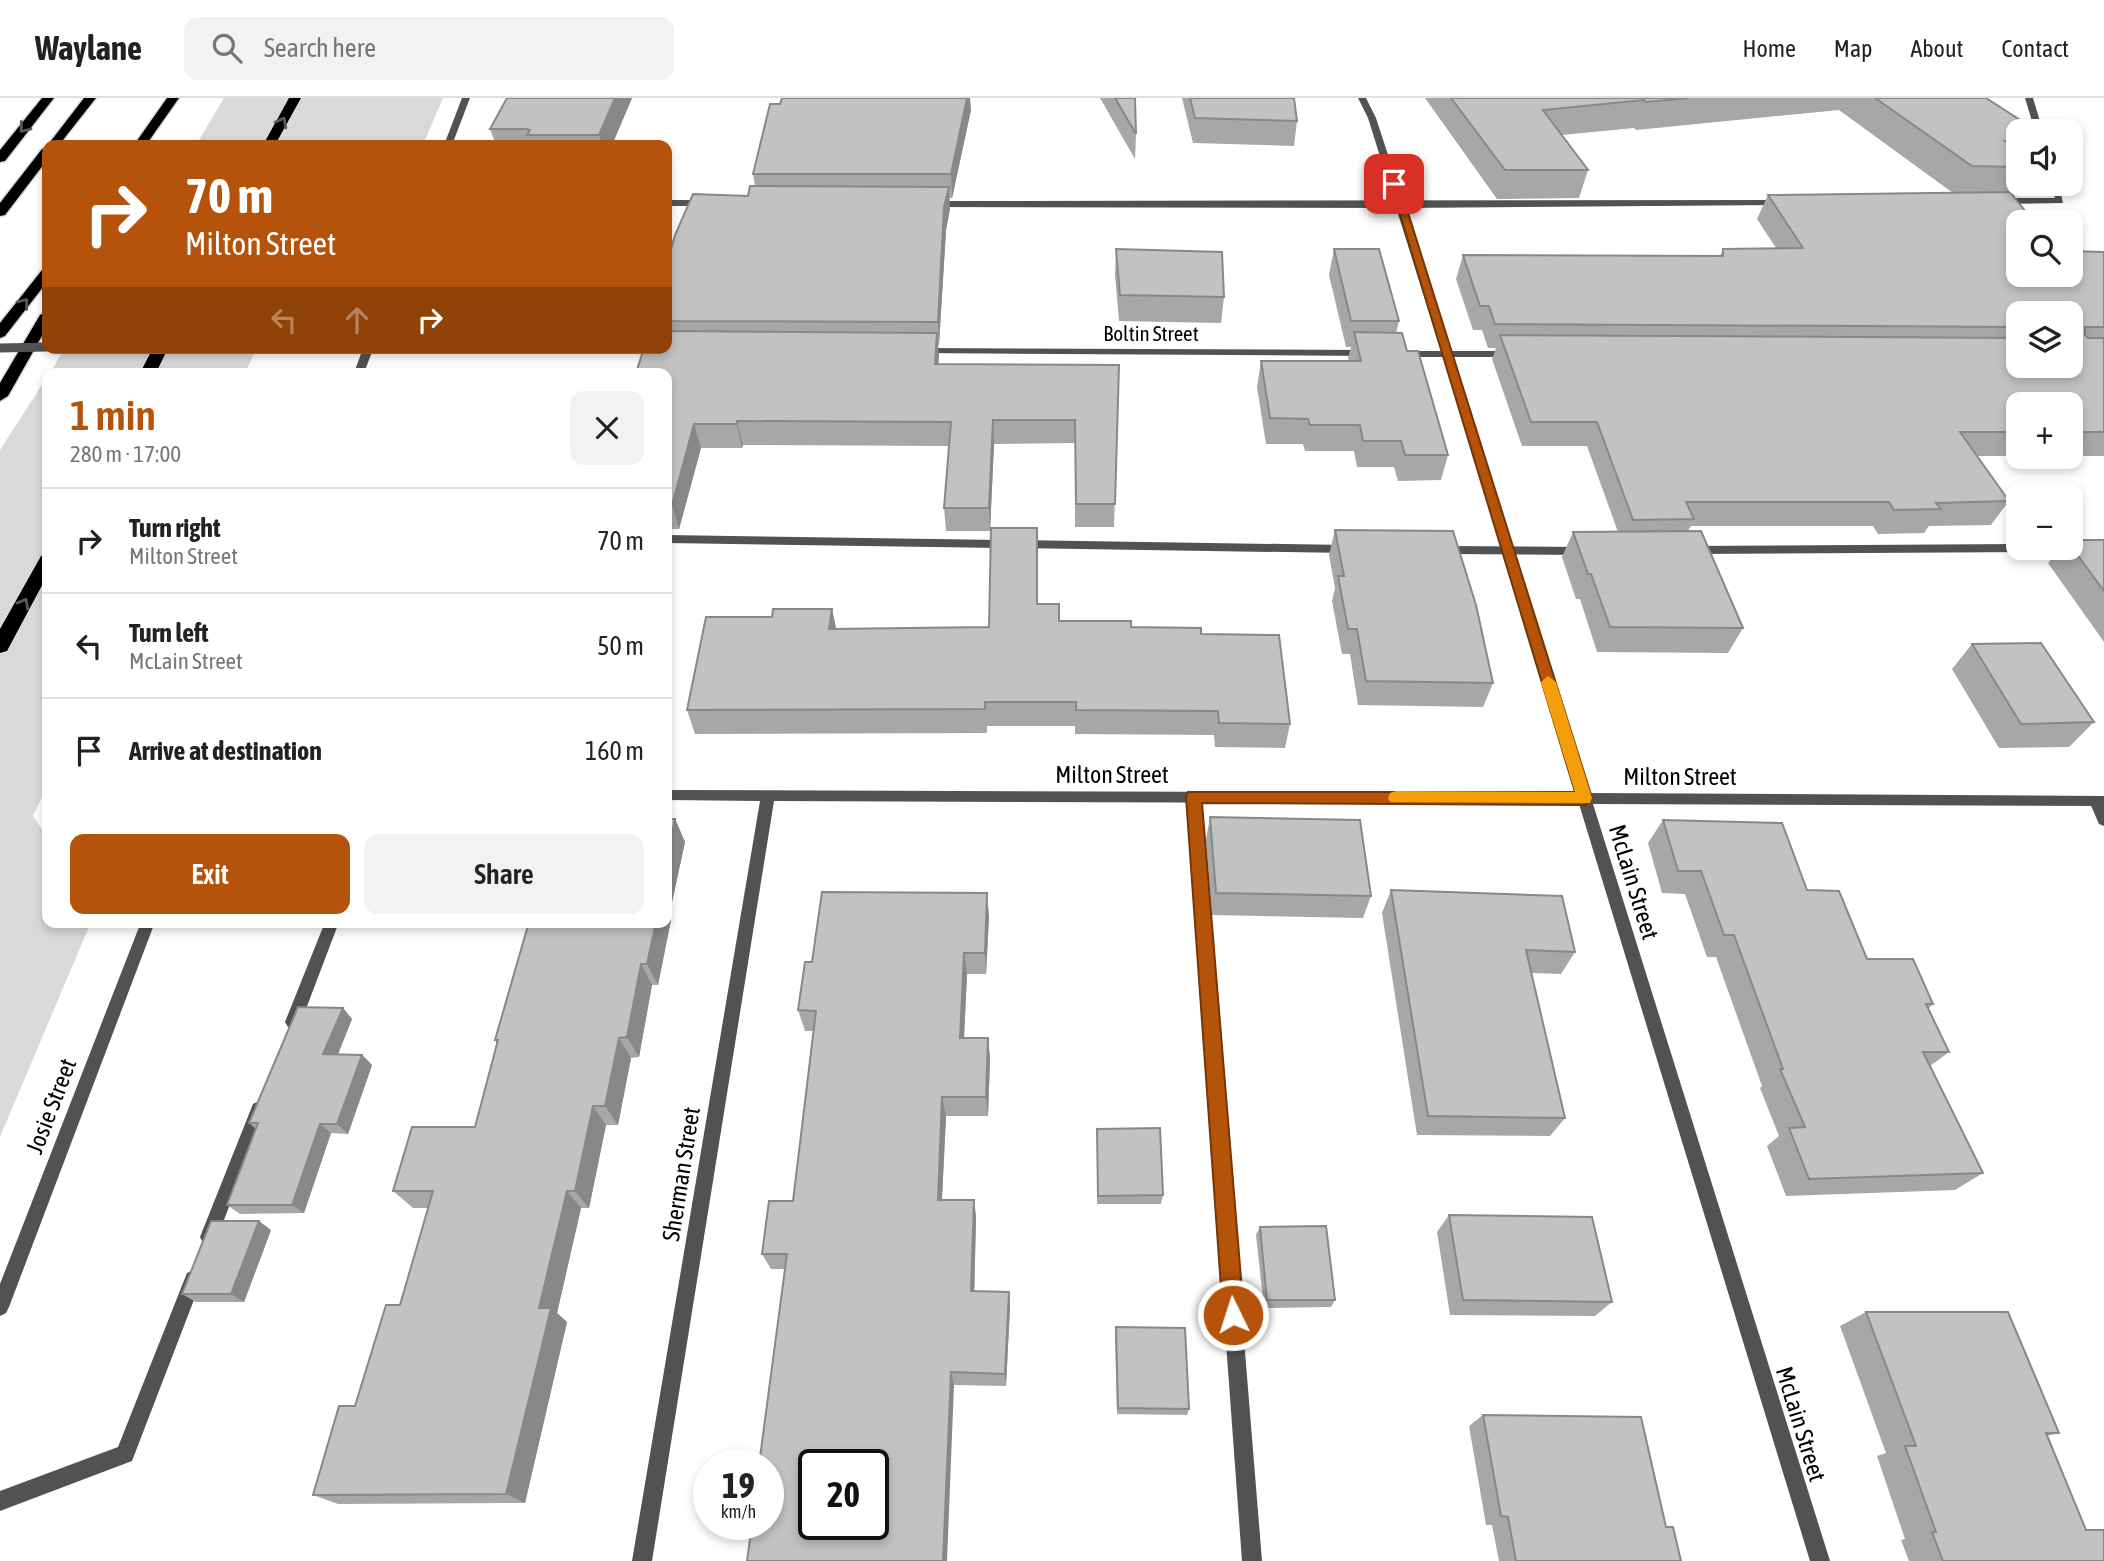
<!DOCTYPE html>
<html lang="en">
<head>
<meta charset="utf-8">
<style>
	body { margin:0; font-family:"Asap Condensed",sans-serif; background:#f2f2f2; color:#222; height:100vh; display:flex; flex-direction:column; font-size:26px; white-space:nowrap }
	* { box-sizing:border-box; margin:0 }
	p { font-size:23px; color:#767676 }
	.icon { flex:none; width:38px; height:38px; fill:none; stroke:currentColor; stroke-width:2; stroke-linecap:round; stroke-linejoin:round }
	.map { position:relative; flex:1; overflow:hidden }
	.panel { position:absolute; left:42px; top:270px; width:630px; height:560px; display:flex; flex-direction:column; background:#fff; border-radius:14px; box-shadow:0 4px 10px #0003 }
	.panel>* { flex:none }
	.guide { position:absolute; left:42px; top:42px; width:630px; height:214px; border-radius:14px; box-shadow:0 4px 10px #0003; background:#b45309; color:#fff; overflow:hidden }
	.buttons { position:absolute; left:2006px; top:21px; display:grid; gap:14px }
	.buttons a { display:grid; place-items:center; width:77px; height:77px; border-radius:14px; background:#fff; box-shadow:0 4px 10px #0003; font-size:35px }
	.speed { position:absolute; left:693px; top:1351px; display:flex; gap:14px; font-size:35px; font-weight:700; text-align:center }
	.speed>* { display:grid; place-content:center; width:91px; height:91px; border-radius:50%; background:#fff; box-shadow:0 4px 10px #0003; line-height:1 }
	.speed small { font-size:18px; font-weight:400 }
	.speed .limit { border:4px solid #111; border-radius:10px; background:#fff; color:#111 }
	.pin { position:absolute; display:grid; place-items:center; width:60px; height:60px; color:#fff; margin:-30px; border-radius:14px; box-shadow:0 4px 10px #0006 }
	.me { position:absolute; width:77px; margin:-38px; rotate:356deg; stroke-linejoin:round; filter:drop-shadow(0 0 5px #0008) }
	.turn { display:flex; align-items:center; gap:24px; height:147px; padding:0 28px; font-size:32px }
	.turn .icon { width:91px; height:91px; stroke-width:2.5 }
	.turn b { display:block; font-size:49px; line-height:60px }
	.lanes { display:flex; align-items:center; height:66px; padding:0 28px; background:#0003; justify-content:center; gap:35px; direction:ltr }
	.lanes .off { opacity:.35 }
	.round { display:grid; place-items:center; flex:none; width:74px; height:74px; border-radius:14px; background:#f2f2f2 }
	.headline { display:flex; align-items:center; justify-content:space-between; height:119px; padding:0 28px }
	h1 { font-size:42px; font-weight:600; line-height:52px; color:#b45309 }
	.action { display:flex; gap:14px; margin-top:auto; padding:14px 28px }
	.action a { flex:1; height:80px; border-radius:14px; background:#b45309; color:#fff; font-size:28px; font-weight:600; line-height:80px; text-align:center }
	.action a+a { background:#f2f2f2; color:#222 }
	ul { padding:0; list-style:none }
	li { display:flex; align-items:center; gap:21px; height:105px; padding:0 28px; border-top:2px solid #e0e0e0 }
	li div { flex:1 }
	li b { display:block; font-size:26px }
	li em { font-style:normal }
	header { display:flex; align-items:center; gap:42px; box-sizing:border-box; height:98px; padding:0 35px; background:#fff; border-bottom:2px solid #e0e0e0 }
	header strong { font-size:33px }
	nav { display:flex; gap:38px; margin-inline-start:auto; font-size:24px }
	.search { width:490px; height:63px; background:#f2f2f2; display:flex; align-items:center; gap:18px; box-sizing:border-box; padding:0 24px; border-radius:14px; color:#767676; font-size:26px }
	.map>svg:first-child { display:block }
	.green { fill:#d9d9d9 }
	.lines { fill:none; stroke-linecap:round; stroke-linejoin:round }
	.highway-casing { stroke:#dbdbdb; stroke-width:3 }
	.lane { fill:#525252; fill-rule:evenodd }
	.street { fill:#525252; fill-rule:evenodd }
	.highway { fill:#000; fill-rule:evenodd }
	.street-bridge { stroke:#525252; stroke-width:9 }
	.wall { fill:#a7a7a7; fill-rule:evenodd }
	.shaded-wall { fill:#888 }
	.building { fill:#c2c2c2; stroke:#888; stroke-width:2; fill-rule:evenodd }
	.oneway { stroke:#595959 }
	.route { fill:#b45309; stroke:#753606; stroke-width:2 }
	.slow { fill:#f59e0b }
	.labels { text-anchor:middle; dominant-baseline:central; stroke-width:5; stroke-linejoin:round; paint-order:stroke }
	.far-street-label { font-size:21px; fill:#000; stroke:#fff }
	.street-label { font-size:24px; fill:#000; stroke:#fff }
</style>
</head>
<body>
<header>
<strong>Waylane</strong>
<div class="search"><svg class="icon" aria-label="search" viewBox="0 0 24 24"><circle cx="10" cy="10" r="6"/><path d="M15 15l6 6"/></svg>Search here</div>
<nav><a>Home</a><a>Map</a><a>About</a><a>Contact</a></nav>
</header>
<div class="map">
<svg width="2104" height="1463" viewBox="0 0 2104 1463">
	<rect width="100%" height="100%" fill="#fff"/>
	<g class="green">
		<polygon points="224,0 443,0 423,47 196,47"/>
		<polygon points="65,250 257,250 245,275 50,275"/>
		<polygon points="47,279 47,688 33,718 47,739 47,824 91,824 0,1039 0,352"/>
	</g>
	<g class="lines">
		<g class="highway-casing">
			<g id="highway">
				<polygon points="42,0 54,0 5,63 0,64 0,52"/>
				<polygon points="84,0 96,0 59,47 47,48"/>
				<polygon points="167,0 179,0 146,47 134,47"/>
				<polygon points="289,0 301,0 275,47 263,47"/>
				<polygon points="47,50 47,62 5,117 0,118 0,105 42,51"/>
				<polygon points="47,171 47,184 5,238 0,240 0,225 42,172"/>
				<polygon points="47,213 47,229 8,298 0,303 0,285 40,217"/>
				<polygon points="153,250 168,250 156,275 140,275"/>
				<polygon points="47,456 47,478 7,553 0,555 0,531 41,458"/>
			</g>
		</g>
		<g class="lane">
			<polygon points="2025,0 2033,0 2043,33 2035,33"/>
			<polygon points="2051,86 2059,86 2063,105 1998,106 1994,103 1998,100 2055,100"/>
			<polygon points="667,102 707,102 712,105 707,108 667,108"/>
			<polygon points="1782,102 1787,105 1785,107 1401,110 931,109 926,106 931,103"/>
			<polygon points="667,437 1348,447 1354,451 1348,455 667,445"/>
			<polygon points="2018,446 2018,450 2051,450 2045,454 1690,456 1684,452 1690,448"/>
			<polygon points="1442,448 1582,449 1588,453 1582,457 1442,456 1436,452"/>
			<polygon points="1193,694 1198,695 1200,699 1262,1463 1242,1463 1186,699 1188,695"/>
			<polygon points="2096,698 2101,699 2104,706 2104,728 2099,726 2089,703 2091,699"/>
			<polygon points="325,824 339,824 301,924 298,929 293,931 288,929 285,924"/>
			<polygon points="259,1003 265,1006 267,1011 215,1145 209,1148 203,1145 200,1139 251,1011 253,1006"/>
			<polygon points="193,1172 199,1175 202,1181 132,1363 0,1413 0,1393 118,1349 187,1175"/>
		</g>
		<g class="street">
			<polygon points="462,0 470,0 452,47 444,47"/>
			<polygon points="1358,0 1366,0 1376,20 1452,253 1512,253 1517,256 1512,259 1453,259 1590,695 2104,698 2104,708 1593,706 1830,1463 1810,1463 1579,706 774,703 652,1463 632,1463 760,703 667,702 667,692 1576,695 1443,259 1400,259 1395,256 1400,253 1441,253 1368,20"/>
			<polygon points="279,250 666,250 667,252 662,255 372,254 364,275 354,275 362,253 284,253"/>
			<polygon points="920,250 1369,252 1374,255 1369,258 916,255 916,251"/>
			<polygon points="141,824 155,824 9,1209 6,1215 0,1218 0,1186"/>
		</g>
		<use href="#highway" class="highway"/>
		<polyline class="street-bridge" points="0,250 47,249"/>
	</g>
	<g class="wall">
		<polygon points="507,0 632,0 612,47 496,47 490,31"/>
		<polygon points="1100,0 1135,0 1136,36 1135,61"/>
		<polygon points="1182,0 1294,0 1297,23 1294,48 1193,45"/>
		<path d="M1425,0H1986L2018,33V86H2029L2022,98L2012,97L2018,177L2104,154V358H2070V306H2018V358H1977L2009,403L1991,427L1929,428L1924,435L1878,436L1873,428H1691L1688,433L1743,530L1728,555L1597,554L1580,501H1576L1562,459L1573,434H1618L1587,348H1522L1492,261L1496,250H1488L1482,232H1473L1456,181L1463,157L1720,158L1723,151L1776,150L1757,121L1768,97L1953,95L1839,12L1636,32L1634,30L1562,37L1588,72L1579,100L1497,101ZM2018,215H2070L2018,268Z"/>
		<polygon points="971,12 952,100 949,100 950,111 946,132 939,247 938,247 938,266 1119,267 1114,429 1075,429 1075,345 994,346 990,433 946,433 944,410 949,348 743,347 742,350 701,350 679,431 667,431 667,165 748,98 755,88 753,76"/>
		<polygon points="1116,151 1224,199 1221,225 1119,223 1115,177"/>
		<polygon points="1334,151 1399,223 1396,235 1407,253 1448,357 1441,382 1398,383 1394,369 1357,369 1354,353 1305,353 1303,346 1266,346 1257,289 1261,263 1349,263 1348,260 1351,249 1346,249 1329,177"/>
		<polygon points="1335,432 1493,585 1483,609 1358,607 1350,556 1342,556 1332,503 1335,490 1329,457"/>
		<polygon points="2070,442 2104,442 2104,544 2048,465 2061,450 2070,450"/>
		<polygon points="1037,506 1059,523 1131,529 1201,536 1290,626 1285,650 1215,649 1214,637 1075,636 1075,628 987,628 987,635 695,636 687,612 832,511 836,531 989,529"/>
		<polygon points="1972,546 2094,624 2069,649 1999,650 1952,571"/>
		<polygon points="1210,719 1371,798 1363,820 1212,817 1206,742"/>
		<polygon points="675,721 685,744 669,818 671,822 658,887 652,887 639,959 631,960 618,1027 606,1027 589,1110 581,1110 557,1215 567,1224 525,1405 338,1406 313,1397 355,1308 400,1207 429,1110 413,1110 393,1093 475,1029 497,946 495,942"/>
		<polygon points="1663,722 1807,792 1867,861 1933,906 1928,911 1949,954 1930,968 1983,1075 1955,1092 1786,1098 1767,1048 1779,1038 1760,990 1762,988 1716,859 1707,859 1685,796 1662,795 1648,745"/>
		<polygon points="1391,792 1575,854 1561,876 1531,875 1565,1020 1550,1038 1417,1037 1382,815"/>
		<polygon points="989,818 986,876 967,876 964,940 988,940 990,960 988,1018 946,1018 942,1102 974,1102 976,1119 974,1193 1009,1194 1010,1209 1006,1288 954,1287 785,1171 771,1171 762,1156 793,1103 813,933 805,933 798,912 812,864"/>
		<polygon points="343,910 352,921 338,956 362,957 372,967 348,1036 331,1035 304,1115 240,1116 227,1107 256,1031 249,1025"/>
		<polygon points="1097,1031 1163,1097 1161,1106 1097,1106"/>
		<polygon points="1449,1117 1612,1204 1595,1218 1450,1217 1437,1134"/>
		<polygon points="1260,1129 1335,1202 1331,1209 1264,1210 1256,1137"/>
		<polygon points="271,1132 244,1204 196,1204 182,1196"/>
		<polygon points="1866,1214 2059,1335 2047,1338 2086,1432 2104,1463 1909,1463 1901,1442 1905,1441 1877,1358 1886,1355 1840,1228"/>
		<polygon points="1116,1229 1189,1311 1187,1317 1117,1316 1115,1237"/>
		<polygon points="1483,1317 1666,1429 1681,1463 1499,1463 1492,1427 1486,1427 1469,1328"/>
	</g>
	<g class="shaded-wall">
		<polygon points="615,0 632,0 612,47 602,47 599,37"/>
		<polygon points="967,0 970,0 971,12 952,100 951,76"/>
		<polygon points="2018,41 2018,66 2005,43"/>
		<polygon points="949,89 950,111 946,132 939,247 938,224 944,109"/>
		<polygon points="937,235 939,258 937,289 935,266"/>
		<polygon points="993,322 994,346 990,433 989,410"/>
		<polygon points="737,323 743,347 742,350 737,326"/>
		<polygon points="694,326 701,350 679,431 672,407"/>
		<polygon points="832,511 837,535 829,531"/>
		<polygon points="675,721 685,744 669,818 671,822 658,887 647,866 656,824 667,824 667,760"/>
		<polygon points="987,795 989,818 986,876 985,855"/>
		<polygon points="964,855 967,876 963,960 960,940"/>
		<polygon points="641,866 652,887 639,959 627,939"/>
		<polygon points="343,910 352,921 334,966 323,956"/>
		<polygon points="619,940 631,960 618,1027 605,1008"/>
		<polygon points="988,940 990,960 988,1018 986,999"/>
		<polygon points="362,957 372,967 348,1036 337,1026"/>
		<polygon points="942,999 946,1018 941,1119 938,1102"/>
		<polygon points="593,1008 606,1027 589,1110 575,1093"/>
		<polygon points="320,1026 331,1035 304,1115 292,1107"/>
		<polygon points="567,1093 581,1110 557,1215 567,1224 525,1405 506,1396 539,1210"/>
		<polygon points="974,1102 976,1119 974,1208 971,1193"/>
		<polygon points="259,1123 271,1132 244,1204 231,1196"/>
		<polygon points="1009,1194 1010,1209 1006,1288 1005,1276"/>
		<polygon points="951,1274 954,1287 947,1463 943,1463"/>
	</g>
	<g class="building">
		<polygon points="507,0 615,0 599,37 527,37 530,32 526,31 490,31"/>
		<polygon points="782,0 967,0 951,76 753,76 770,6 780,6"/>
		<polygon points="1115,0 1135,0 1136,36"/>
		<polygon points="1190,0 1294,0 1297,23 1195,20"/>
		<polygon points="1451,0 1689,0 1646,4 1644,2 1543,12 1588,72 1505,72"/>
		<polygon points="1875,0 1986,0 2037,33 2018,33 2018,41 2005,43 2018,52 2018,69 1972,68"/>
		<polygon points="750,88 949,89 944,109 938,224 667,223 667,165 675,137 693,96 748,98"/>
		<polygon points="2010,94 2034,124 2018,124 2018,177 2070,177 2070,153 2104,154 2104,229 2085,229 2085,237 2088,240 2104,240 2104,334 2070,334 2070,306 2018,306 2018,334 1960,334 2009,403 1936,405 1941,411 1894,412 1889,404 1686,404 1694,421 1633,422 1597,324 1531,324 1500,237 2018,240 2018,268 2070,268 2070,215 2018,215 2018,229 1495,226 1489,208 1480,208 1463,157 1723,158 1723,151 1803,150 1768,97"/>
		<polygon points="1116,151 1222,154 1224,199 1120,197"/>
		<polygon points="1334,151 1379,151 1399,223 1351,223"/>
		<polygon points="667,233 937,235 935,266 1119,267 1115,406 1076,406 1075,322 993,322 989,410 944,410 951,324 737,323 737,326 694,326 672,407 667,407 667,275 636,275 644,250 667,250"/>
		<polygon points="1354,234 1402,235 1407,253 1418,253 1448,357 1405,357 1401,343 1363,343 1360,327 1310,327 1308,321 1270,320 1261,263 1361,263"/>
		<polygon points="991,430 1037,430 1037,506 1059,506 1059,523 1131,523 1131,529 1201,530 1201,536 1279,537 1290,626 1219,625 1218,613 1076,612 1076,604 985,604 985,611 687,612 706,519 772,519 773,511 832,511 829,531 989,529"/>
		<polygon points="1335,432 1453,433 1476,507 1493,585 1366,583 1357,531 1348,531 1338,478 1344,478"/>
		<polygon points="1701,433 1743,530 1610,529 1591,476 1588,476 1573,434"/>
		<polygon points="2070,442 2104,442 2104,493 2070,447"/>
		<polygon points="2041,545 2094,624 2021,626 1972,546"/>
		<polygon points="1210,719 1360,722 1371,798 1216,795"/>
		<polygon points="667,721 675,721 667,760"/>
		<polygon points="1663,722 1782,725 1807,792 1839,793 1867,861 1913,861 1933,906 1926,906 1949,954 1923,954 1983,1075 1809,1081 1789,1030 1805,1029 1780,971 1783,971 1734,837 1724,837 1701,773 1678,773"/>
		<polygon points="1391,792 1562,798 1575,854 1526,852 1565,1020 1428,1018"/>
		<path d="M822,794L987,795L985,855H964L960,940H988L986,999H942L938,1102H974L971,1193L1009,1194L1005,1276L951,1274L943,1463H747L752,1426H768V1367H759L787,1156H762L769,1103H793L816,913L798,912L805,864H812ZM814,1367H873V1426H814Z"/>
		<polygon points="529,824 656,824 647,866 641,866 627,939 619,940 605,1008 593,1008 575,1093 567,1093 539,1210 551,1210 506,1396 313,1397 339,1308 355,1308 386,1207 400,1207 433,1093 393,1093 412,1029 475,1029 498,942 495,942"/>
		<polygon points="298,909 343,910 323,956 362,957 337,1026 320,1026 292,1107 227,1107 258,1025 249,1025"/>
		<polygon points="1160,1030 1163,1097 1098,1098 1097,1031"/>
		<polygon points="1449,1117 1592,1119 1612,1204 1463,1202"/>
		<polygon points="211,1123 259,1123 231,1196 182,1196"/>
		<polygon points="1326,1128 1335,1202 1267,1202 1260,1129"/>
		<polygon points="1866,1214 2008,1214 2059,1335 2046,1335 2086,1432 2104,1432 2104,1463 1943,1463 1932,1434 1936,1434 1905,1348 1916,1348"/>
		<polygon points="1116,1229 1185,1230 1189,1311 1118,1310"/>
		<polygon points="1483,1317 1641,1319 1666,1429 1673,1429 1681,1463 1516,1463 1508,1419 1501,1418"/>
	</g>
	<defs><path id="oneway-chevron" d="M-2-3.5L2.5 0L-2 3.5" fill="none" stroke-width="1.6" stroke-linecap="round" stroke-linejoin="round" transform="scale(1.75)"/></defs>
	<g class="oneway">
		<use href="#oneway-chevron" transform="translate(282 24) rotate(-62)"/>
		<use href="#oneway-chevron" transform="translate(24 30) rotate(128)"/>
		<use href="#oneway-chevron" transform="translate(24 205) rotate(-52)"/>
		<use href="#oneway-chevron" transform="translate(24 505) rotate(-61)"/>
	</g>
	<polygon class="route" points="1390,83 1399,86 1592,700 1585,707 1202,705 1244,1217 1241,1224 1233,1227 1226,1224 1223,1217 1186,699 1188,694 1575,694"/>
	<polygon class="slow" points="1548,578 1556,584 1592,700 1590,705 1390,704 1388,700 1390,695 1396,693 1575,694 1541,584"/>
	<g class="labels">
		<g class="far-street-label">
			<text x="1151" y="235">Boltin Street</text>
		</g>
		<g class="street-label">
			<text x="1112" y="676">Milton Street</text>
			<text x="1680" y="678">Milton Street</text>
			<text transform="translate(1634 784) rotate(73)">McLain Street</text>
			<text transform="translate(51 1008) rotate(-69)">Josie Street</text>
			<text transform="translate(681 1076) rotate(-81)">Sherman Street</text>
			<text transform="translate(1801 1326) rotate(73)">McLain Street</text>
		</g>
	</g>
</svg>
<div class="buttons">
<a><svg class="icon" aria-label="sound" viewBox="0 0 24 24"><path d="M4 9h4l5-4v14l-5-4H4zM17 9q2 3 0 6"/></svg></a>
<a><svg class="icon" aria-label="search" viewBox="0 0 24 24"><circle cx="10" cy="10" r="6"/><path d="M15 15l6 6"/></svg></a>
<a><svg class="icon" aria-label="layers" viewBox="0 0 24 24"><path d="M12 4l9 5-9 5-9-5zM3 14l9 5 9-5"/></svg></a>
<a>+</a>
<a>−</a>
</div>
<div class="speed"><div>19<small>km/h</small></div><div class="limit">20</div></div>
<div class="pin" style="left:1394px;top:86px;background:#d93025"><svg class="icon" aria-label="arrive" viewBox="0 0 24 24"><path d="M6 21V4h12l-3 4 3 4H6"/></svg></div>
<svg class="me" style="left:1233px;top:1217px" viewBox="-20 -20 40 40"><circle r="17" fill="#b45309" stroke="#fff" stroke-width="3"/><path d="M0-11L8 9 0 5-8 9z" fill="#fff"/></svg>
<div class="guide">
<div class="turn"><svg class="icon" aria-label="right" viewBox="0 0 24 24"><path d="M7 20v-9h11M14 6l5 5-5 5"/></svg><div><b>70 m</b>Milton Street</div></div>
<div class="lanes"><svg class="icon off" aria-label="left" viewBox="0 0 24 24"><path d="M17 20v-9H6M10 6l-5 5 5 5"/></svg><svg class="icon off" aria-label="ahead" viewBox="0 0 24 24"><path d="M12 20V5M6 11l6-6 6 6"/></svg><svg class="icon" aria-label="right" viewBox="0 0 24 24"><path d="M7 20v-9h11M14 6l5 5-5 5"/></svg></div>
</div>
<section class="panel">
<div class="headline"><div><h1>1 min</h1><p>280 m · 17:00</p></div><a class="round"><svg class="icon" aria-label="close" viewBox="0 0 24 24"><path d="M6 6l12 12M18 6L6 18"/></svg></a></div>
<ul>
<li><svg class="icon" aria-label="right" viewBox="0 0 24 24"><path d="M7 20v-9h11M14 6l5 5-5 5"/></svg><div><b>Turn right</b><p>Milton Street</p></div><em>70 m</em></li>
<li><svg class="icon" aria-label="left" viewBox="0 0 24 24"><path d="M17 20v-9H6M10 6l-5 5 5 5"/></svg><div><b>Turn left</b><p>McLain Street</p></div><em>50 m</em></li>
<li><svg class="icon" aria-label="arrive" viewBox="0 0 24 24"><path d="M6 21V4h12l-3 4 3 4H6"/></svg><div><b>Arrive at destination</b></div><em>160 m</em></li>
</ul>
<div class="action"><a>Exit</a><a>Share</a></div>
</section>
</div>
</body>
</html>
